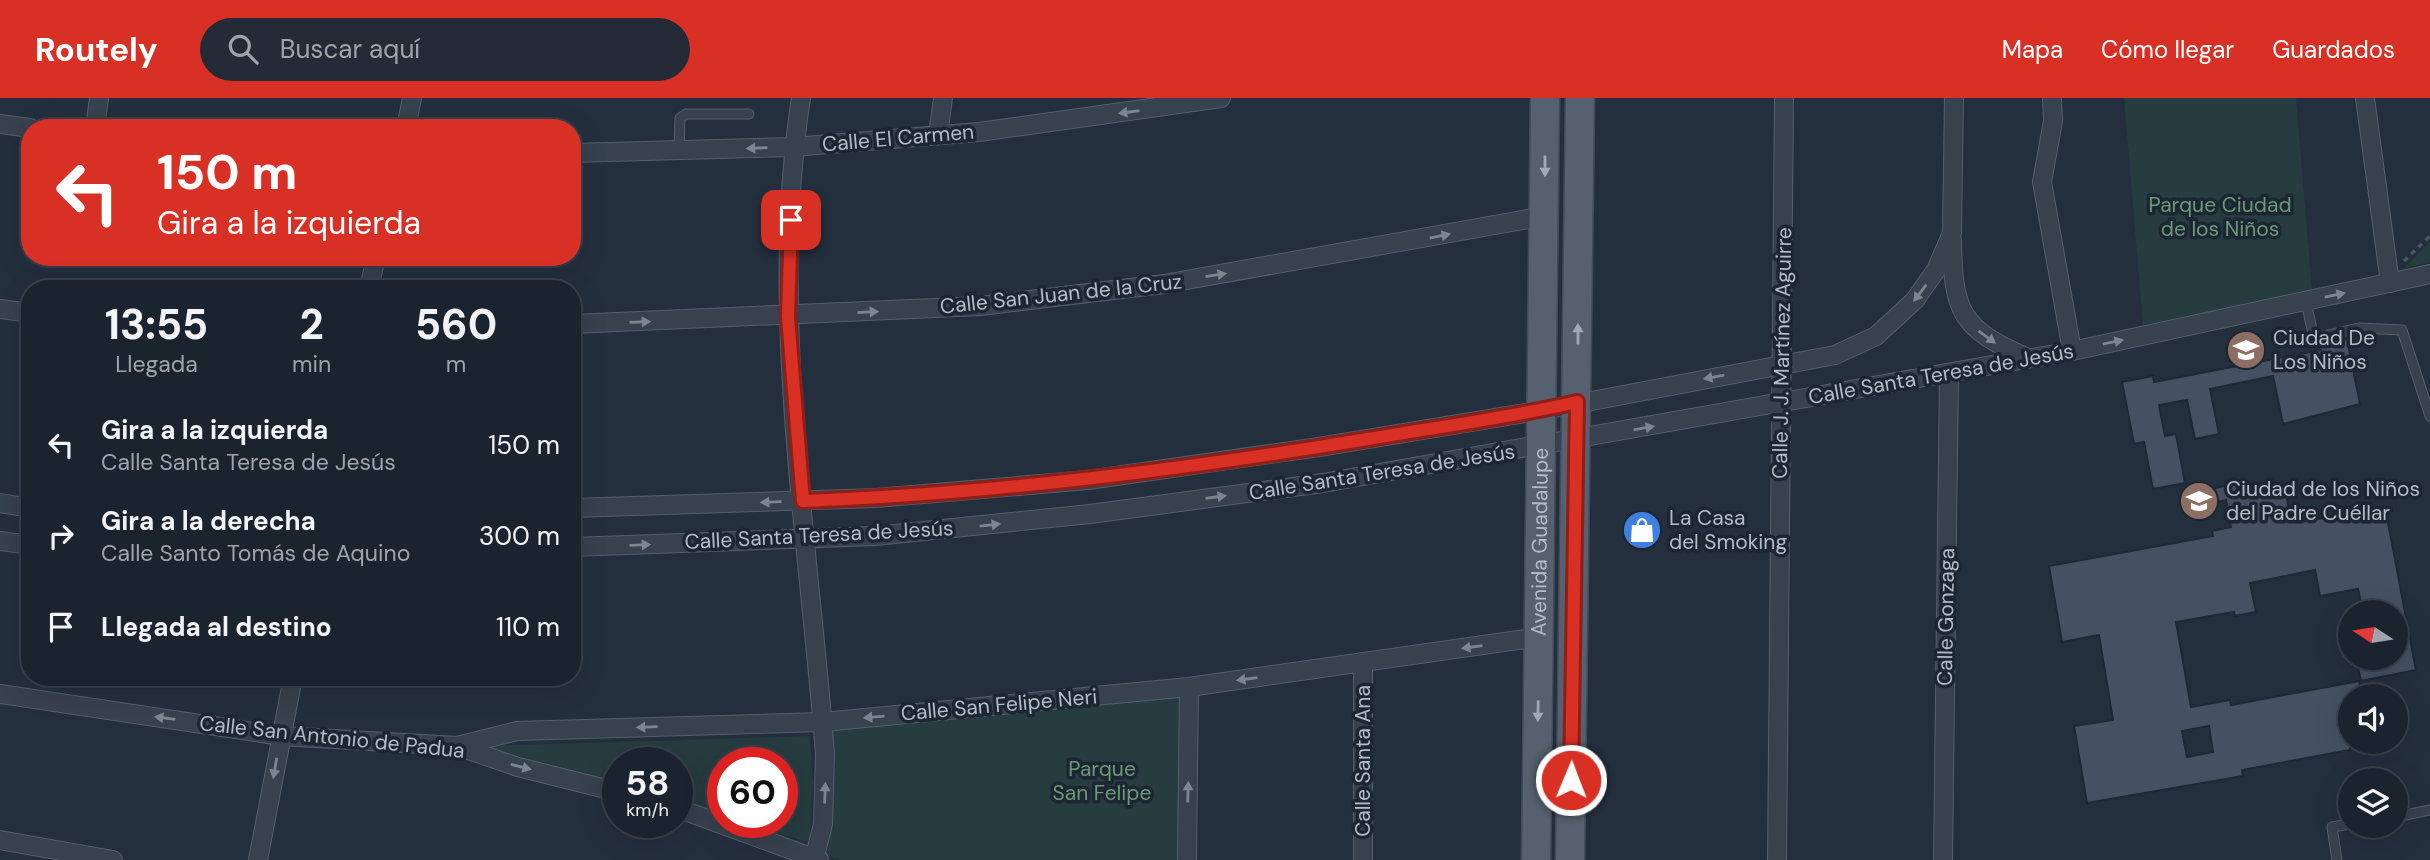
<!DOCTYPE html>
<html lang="es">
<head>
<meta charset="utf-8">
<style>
	body { margin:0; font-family:"DM Sans",sans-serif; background:#242b36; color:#f1f3f6; height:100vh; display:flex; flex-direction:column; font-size:26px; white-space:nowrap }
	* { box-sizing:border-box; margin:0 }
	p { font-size:23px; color:#a0a4aa }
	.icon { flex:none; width:38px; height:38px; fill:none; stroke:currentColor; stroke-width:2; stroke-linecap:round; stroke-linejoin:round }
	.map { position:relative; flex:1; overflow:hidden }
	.panel { position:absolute; left:21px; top:182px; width:560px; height:406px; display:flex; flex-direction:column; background:#1b232e; border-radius:28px; box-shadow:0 7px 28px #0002,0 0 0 2px #39404a }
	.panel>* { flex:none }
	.guide { position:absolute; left:21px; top:21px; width:560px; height:147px; border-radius:28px; box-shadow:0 7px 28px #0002,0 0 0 2px #39404a; background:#d93025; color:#fff; overflow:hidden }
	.needle { width:46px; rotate:282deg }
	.fabs { position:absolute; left:2338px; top:502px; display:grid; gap:14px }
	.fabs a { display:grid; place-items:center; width:70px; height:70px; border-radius:50%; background:#1b232e; box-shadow:0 7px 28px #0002,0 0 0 2px #39404a; font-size:35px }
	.speed { position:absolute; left:602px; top:649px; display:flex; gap:14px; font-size:35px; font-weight:700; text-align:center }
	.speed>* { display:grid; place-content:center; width:91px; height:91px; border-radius:50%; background:#1b232e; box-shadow:0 7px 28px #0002,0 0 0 2px #39404a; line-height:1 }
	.speed small { font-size:18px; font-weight:400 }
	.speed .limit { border:10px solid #d22; background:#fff; color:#111 }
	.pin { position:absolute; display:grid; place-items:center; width:60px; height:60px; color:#fff; margin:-30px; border-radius:14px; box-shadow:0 4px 10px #0006 }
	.me { position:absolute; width:77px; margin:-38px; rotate:1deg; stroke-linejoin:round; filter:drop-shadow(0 0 5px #0008) }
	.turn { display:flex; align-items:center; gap:24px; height:147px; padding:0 21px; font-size:32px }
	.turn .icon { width:91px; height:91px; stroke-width:2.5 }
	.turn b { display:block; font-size:49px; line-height:60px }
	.eta { display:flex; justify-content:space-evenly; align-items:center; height:119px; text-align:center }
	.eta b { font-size:42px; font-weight:700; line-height:49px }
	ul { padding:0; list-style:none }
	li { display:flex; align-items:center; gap:21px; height:91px; padding:0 21px }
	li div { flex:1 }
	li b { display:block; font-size:26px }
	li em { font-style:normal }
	header { display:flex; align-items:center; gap:42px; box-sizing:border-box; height:98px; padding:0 35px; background:#d93025; color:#fff }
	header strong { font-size:33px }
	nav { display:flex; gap:38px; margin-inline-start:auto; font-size:24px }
	.search { width:490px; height:63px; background:#242b36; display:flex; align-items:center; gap:18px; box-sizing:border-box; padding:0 24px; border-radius:38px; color:#a0a4aa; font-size:26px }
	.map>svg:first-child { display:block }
	.green { fill:#263c3f }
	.building { fill:#455162; stroke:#1f2835; stroke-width:2; fill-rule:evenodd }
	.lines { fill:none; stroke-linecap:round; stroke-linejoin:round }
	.service-casing { stroke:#565f6c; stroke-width:11 }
	.minor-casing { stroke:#565f6c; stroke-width:20 }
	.primary-casing { stroke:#414a57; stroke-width:31 }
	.path { stroke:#44595c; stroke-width:3.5; stroke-dasharray:5 5; stroke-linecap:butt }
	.service { stroke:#38414e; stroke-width:9 }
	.minor { stroke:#38414e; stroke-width:18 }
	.primary { stroke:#56606e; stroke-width:28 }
	.oneway { fill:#7c8592 }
	.oneway2 { fill:#a1aab7 }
	.route-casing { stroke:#8d1f18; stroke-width:18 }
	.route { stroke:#d93025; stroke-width:12 }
	.labels { text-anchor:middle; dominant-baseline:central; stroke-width:7; stroke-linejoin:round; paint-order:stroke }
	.street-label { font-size:21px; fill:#b4bcc9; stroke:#1d2633 }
	.park-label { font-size:21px; fill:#6b9a76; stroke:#1d2633 }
	.poi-label { font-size:21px; fill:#b4bcc9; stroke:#1d2633; text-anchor:start }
</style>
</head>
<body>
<header>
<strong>Routely</strong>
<div class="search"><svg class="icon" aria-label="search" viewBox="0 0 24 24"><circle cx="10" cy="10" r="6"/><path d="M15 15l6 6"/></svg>Buscar aquí</div>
<nav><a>Mapa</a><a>Cómo llegar</a><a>Guardados</a></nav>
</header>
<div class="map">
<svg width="2430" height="762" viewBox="0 0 2430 762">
	<rect width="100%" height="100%" fill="#242f3e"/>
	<g class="green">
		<polygon points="2124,0 2296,0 2312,193 2143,227"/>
		<polygon points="2430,144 2430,164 2404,170"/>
		<polygon points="1183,597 1182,762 840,762 819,754 828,629"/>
		<polygon points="810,638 813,685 810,745 741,725 782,724 782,665 723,665 723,719 677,706 677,665 618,665 618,688 480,648"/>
	</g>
	<g class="building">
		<polygon points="2347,241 2360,306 2283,326 2273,278 2210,291 2219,336 2195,341 2187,302 2159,307 2165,338 2176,336 2185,385 2153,391 2144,344 2134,346 2122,284 2153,278 2154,284 2321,252 2320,247"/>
		<path d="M2246,383L2248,396L2285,388L2289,413L2297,411L2300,424L2385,409L2416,572L2361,583L2356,560H2396V514H2363L2358,491L2320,498L2315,472L2250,485L2256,514L2235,518L2234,514L2176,524L2191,609L2230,602L2231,607L2359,583L2362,598H2350V652L2242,672L2243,678L2087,705L2074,628L2113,622L2099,537L2062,544L2049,468L2213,438L2212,433L2231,429L2226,402L2213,405L2211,391ZM2209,628L2213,654L2187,659L2182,633Z"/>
	</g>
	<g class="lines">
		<g class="service-casing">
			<g id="service">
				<polyline points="679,52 680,20 686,16 749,16"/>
				<polyline points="2306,204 2314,240 2359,230 2402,232 2430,318"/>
				<polyline points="2396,719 2430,712"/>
				<polyline points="2337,762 2332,729 2350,726"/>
			</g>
		</g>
		<g class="minor-casing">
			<g id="minor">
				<path d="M801,0C768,212 809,443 825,656L823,726L814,762"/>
				<polyline points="2052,0 2053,23 2042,84 2072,253"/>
				<polyline points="2365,0 2390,185"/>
				<polyline points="0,26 30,30"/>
				<polyline points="95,30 99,0"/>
				<polyline points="406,30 412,0"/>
				<polyline points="938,37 943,0"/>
				<polyline points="572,55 793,49 979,34 1221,0"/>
				<path d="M1952,142C1953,213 1960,231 2028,260"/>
				<polyline points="369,191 376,159"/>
				<polyline points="0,211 30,215"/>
				<polyline points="572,226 980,208 1164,186 1545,118"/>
				<polyline points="0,405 30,410"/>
				<polyline points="572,410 876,400 1088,382 1319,349 1544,312 1835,257 1876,238 1915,202 1936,172 1952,135 1954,0"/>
				<polyline points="0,443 30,447"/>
				<polyline points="572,449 875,438 1090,416 1323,385 2072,253 2430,176"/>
				<polyline points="0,596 281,638 457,648 518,669 618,694"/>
				<polyline points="457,648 517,633 823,624 1189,589 1539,539"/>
				<polyline points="677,710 819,762"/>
				<polyline points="0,742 113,762"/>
				<polyline points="258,762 293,579"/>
				<polyline points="1187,762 1189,589"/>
				<polyline points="1363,762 1363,564"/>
				<polyline points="1777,762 1784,0"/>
				<polyline points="1943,762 1949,275"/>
			</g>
		</g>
		<g class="primary-casing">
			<g id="primary">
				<path id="s1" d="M1536,762L1545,0"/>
				<polyline points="1570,762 1580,0"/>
			</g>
		</g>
		<polyline class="path" points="2404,163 2430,138"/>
		<use href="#service" class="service"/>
		<use href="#minor" class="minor"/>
		<use href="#primary" class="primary"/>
	</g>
	<defs><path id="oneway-solid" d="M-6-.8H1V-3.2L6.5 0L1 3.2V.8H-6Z" transform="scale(1.75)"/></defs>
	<g class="oneway">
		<use href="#oneway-solid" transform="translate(1129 14) rotate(172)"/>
		<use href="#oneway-solid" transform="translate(757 50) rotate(178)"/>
		<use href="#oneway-solid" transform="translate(1440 138) rotate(-11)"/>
		<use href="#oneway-solid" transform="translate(1216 177) rotate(-9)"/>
		<use href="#oneway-solid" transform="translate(1920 195) rotate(127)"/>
		<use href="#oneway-solid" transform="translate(2335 197) rotate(-12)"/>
		<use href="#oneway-solid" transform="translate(868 214) rotate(-3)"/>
		<use href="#oneway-solid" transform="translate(640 224) rotate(-2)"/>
		<use href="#oneway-solid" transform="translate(1987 239) rotate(36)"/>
		<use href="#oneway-solid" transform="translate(2113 244) rotate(-12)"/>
		<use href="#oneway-solid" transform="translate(1714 279) rotate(170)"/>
		<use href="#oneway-solid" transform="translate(1644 330) rotate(-10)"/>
		<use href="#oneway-solid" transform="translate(1216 399) rotate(-8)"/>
		<use href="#oneway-solid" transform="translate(771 404) rotate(178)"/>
		<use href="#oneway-solid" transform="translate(990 427) rotate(-6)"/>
		<use href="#oneway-solid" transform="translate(640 447) rotate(-2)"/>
		<use href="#oneway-solid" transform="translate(1472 549) rotate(172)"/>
		<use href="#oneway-solid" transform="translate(1247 581) rotate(172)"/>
		<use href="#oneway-solid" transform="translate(874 619) rotate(175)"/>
		<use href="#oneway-solid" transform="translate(165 620) rotate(-172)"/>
		<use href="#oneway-solid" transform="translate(647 629) rotate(178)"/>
		<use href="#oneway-solid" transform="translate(521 669) rotate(14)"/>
		<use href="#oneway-solid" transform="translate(275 670) rotate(100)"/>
		<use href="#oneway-solid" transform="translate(1188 694) rotate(-89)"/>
		<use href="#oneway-solid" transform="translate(825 695) rotate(-88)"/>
	</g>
	<g class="oneway2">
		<use href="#oneway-solid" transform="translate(1545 68) rotate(90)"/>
		<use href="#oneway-solid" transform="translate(1578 236) rotate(-90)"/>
		<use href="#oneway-solid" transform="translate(1538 613) rotate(91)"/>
	</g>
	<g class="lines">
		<g class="route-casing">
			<path id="route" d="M791,122L788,219L803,403C992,396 1181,372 1368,341C1438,329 1508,320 1577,304L1571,682"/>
		</g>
		<use href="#route" class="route"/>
	</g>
	<defs>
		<g id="school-disc" transform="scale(2.0125)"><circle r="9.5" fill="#8d6e63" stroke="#1d2633"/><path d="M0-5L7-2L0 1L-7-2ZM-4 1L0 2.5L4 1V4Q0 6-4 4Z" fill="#fff"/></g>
		<g id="shop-disc" transform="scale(2.0125)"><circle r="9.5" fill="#3f7fe0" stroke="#1d2633"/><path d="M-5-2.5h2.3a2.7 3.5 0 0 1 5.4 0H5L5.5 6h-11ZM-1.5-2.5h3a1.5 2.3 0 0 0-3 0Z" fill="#fff"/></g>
	</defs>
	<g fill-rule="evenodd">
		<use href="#school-disc" x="2246" y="252"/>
		<use href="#school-disc" x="2199" y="403"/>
		<use href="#shop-disc" x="1642" y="432"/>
	</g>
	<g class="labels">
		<g class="street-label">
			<text transform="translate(898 40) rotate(-5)">Calle El Carmen</text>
			<text transform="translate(1061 196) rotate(-6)">Calle San Juan de la Cruz</text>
			<text transform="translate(1782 255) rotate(-89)">Calle J. J. Martínez Aguirre</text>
			<text transform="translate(1941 276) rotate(-10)">Calle Santa Teresa de Jesús</text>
			<text transform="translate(1382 374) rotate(-9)">Calle Santa Teresa de Jesús</text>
			<text transform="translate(819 437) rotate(-3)">Calle Santa Teresa de Jesús</text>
			<text stroke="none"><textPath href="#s1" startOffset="318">Avenida Guadalupe</textPath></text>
			<text transform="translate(1946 519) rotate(-89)">Calle Gonzaga</text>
			<text transform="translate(999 607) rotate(-5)">Calle San Felipe Neri</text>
			<text transform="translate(332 639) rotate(6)">Calle San Antonio de Padua</text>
			<text transform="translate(1363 663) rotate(-90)">Calle Santa Ana</text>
		</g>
		<g class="park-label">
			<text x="2220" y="107">Parque Ciudad<tspan x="2220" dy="24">de los Niños</tspan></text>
			<text x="1102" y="671">Parque<tspan x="1102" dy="24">San Felipe</tspan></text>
		</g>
		<g class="poi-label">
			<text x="2273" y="240">Ciudad De<tspan x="2273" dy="24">Los Niños</tspan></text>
			<text x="2226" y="391">Ciudad de los Niños<tspan x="2226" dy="24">del Padre Cuéllar</tspan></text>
			<text x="1669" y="420">La Casa<tspan x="1669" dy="24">del Smoking</tspan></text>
		</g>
	</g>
</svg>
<div class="fabs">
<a><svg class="needle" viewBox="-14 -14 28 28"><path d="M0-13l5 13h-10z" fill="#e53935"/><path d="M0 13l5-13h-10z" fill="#a0a4aa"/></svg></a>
<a><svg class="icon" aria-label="sound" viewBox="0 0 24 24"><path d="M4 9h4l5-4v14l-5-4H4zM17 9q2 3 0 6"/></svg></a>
<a><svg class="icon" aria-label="layers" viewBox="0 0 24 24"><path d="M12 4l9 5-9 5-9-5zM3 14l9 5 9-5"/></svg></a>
</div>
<div class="speed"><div>58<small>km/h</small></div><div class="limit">60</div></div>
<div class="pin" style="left:791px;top:122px;background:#d93025"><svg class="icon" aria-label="arrive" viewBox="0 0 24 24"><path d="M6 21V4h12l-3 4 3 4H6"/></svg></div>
<svg class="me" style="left:1571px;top:682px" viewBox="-20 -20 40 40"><circle r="17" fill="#d93025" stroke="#fff" stroke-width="3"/><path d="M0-11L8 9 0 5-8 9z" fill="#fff"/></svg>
<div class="guide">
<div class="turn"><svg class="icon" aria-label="left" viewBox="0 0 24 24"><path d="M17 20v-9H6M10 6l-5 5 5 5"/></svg><div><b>150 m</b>Gira a la izquierda</div></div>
</div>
<section class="panel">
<div class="eta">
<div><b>13:55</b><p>Llegada</p></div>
<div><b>2</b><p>min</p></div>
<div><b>560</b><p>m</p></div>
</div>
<ul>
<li><svg class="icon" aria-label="left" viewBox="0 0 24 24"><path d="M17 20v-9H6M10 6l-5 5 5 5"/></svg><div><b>Gira a la izquierda</b><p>Calle Santa Teresa de Jesús</p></div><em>150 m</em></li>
<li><svg class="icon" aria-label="right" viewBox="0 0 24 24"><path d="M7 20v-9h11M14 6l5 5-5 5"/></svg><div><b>Gira a la derecha</b><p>Calle Santo Tomás de Aquino</p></div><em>300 m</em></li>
<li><svg class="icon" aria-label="arrive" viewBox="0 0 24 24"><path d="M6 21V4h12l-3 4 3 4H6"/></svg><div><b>Llegada al destino</b></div><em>110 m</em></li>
</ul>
</section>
</div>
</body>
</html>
